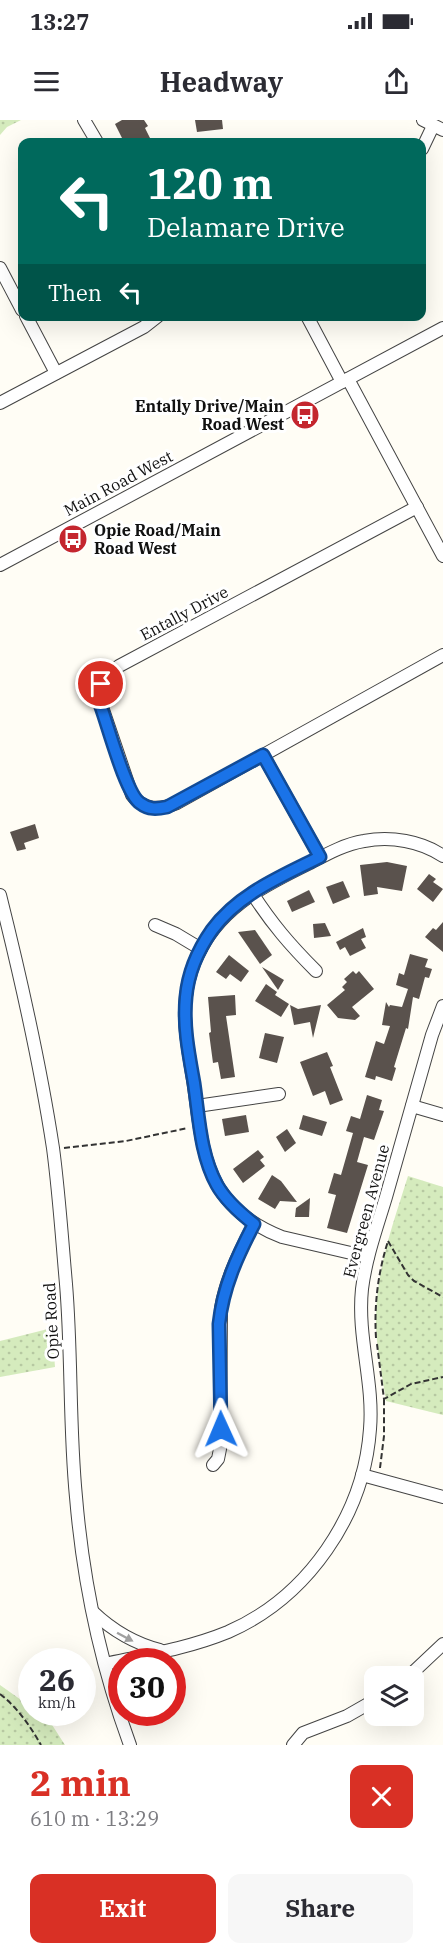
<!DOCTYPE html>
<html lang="en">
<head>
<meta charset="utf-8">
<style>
	body { margin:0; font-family:"IBM Plex Serif",serif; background:#f7f7f7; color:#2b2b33; height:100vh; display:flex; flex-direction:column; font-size:22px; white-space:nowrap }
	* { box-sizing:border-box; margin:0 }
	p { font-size:20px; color:#7c7c81 }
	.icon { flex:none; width:33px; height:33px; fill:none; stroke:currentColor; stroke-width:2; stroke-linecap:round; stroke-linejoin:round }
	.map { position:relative; height:1625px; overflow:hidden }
	.side { display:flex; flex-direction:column; background:#fff; flex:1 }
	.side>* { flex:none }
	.guide { position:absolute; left:18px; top:18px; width:408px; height:183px; border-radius:12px; box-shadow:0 6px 24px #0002; background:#00695c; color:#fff; overflow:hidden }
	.controls { position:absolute; left:364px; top:1546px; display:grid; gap:12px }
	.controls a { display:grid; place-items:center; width:60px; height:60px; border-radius:12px; background:#fff; box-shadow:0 6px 24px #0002; font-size:30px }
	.speed { position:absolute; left:18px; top:1528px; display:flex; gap:12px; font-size:30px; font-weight:700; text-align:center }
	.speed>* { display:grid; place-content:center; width:78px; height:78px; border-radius:50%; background:#fff; box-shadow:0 6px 24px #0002; line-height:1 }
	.speed small { font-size:15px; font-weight:400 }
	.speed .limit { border:9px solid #d22; background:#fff; color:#111 }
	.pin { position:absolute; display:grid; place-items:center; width:51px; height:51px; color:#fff; margin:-26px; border:3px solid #fff; border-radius:50%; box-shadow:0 2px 6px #0007 }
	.me { position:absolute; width:66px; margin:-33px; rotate:359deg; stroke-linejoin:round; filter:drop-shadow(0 0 4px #0008) }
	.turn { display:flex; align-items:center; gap:21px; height:126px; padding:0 30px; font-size:27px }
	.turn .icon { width:78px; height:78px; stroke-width:2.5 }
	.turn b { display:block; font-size:42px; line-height:51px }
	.then { display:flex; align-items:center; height:57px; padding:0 30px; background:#0003; gap:12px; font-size:22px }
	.round { display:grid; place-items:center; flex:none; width:63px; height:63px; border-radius:12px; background:#f7f7f7 }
	.head { display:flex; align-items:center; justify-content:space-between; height:102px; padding:0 30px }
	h1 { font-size:36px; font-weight:800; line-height:45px; color:#d93025 }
	.primary-button { display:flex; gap:12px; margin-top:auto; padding:12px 30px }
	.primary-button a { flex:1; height:69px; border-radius:12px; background:#d93025; color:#fff; font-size:24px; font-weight:800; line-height:69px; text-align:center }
	.primary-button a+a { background:#f7f7f7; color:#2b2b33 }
	.status { display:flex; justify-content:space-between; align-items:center; height:42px; padding:0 30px; background:#fff; direction:ltr }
	.status svg { height:16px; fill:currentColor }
	header { display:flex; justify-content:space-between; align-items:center; height:78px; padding:0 30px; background:#fff; font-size:27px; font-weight:800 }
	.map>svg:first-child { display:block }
	.park { fill:url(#park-dots) }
	.building { fill:#5a524d }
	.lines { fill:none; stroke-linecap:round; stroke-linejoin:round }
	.street-casing { stroke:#444; stroke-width:14 }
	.path { stroke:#333; stroke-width:2; stroke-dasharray:6 3; stroke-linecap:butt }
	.street { stroke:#fff; stroke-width:12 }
	.oneway { fill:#a0a0a0 }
	.route-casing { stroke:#114b97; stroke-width:15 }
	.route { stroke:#1a73e8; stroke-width:10 }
	.labels { text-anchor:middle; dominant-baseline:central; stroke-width:6; stroke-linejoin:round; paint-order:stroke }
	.poi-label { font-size:16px; font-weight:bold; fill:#111; stroke:#fff; text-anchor:end }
	.street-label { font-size:16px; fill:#111; stroke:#fff }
</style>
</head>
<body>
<div class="status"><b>13:27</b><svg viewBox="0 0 49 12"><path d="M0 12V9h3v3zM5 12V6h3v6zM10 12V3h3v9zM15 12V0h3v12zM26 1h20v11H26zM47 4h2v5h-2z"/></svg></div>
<header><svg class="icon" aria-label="menu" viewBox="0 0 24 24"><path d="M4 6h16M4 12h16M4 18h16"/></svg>Headway<svg class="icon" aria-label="share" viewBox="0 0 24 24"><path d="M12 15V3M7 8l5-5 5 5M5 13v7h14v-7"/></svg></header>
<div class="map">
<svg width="443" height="1625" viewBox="0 0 443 1625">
	<defs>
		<pattern id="park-dots" width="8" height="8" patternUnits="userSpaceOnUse" patternTransform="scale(1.5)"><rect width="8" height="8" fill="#d5ebbd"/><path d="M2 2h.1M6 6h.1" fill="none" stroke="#b6c8a1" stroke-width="1.8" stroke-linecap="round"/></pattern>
	</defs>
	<rect width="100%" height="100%" fill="#fffdf5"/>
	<g class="park">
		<polygon points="0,0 21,0 7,7 0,15"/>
		<path d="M408,1056L443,1067V1295L386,1281C382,1253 375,1223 376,1195C377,1147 394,1101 408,1056Z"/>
		<polygon points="52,1208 55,1247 0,1257 0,1221"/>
		<polygon points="0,1565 31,1587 32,1593 41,1593 47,1597 65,1625 0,1625"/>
	</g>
	<g class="building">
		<polygon points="122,0 144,0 148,6 145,8 152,22 124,22 115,4"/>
		<polygon points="195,0 222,0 223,9 197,12"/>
		<polygon points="35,704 39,718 24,723 26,729 17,731 10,712"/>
		<polygon points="387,742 407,746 402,771 377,767 378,774 364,776 360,745"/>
		<polygon points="429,754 436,759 433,762 443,769 433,782 417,769"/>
		<polygon points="343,761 350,777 333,784 326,767"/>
		<polygon points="309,770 315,782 292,792 287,781"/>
		<polygon points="443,802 443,832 425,817 433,808 436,810"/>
		<polygon points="325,803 331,816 314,818 313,804"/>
		<polygon points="363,808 366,817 361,819 366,828 350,836 345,827 340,830 336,822"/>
		<polygon points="255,810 272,835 260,844 238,812"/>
		<polygon points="410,834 428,839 425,847 432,849 429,858 425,857 419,879 413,877 408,909 406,908 394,947 396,948 392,961 376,956 375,960 365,957 376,921 384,924 390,906 382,905 386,882 389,887 390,885 402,887 408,869 396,865 399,853 404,855"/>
		<polygon points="229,835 249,851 241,862 230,854 226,859 216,852"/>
		<polygon points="262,847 284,860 278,870"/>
		<polygon points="353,851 356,854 359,851 374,869 352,887 360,896 355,900 338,898 327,885 345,870 342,867 347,862 344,859"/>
		<polygon points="266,864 277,872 275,875 289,884 281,897 255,881"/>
		<polygon points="235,875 236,895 226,896 235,957 221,959 218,942 213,943 209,913 211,912 208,877"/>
		<polygon points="290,885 298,889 321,885 313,918 310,902 294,905"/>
		<polygon points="265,913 284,917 277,943 259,938"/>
		<polygon points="327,932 333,946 330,947 343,980 330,985 325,971 313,976 300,942"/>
		<polygon points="367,975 382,980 379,990 384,991 374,1020 364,1017 357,1042 368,1045 347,1113 327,1108 336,1075 328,1073 334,1053 341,1055 353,1013 346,1011 351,996 360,999"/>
		<polygon points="246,995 249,1012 225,1016 222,999"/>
		<polygon points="303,995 327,1002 322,1016 299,1009"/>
		<polygon points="287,1009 296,1023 285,1032 276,1017"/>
		<polygon points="258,1030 264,1037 260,1040 265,1046 243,1063 233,1049"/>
		<polygon points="272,1055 281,1061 297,1082 280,1081 275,1089 258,1079"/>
		<polygon points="310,1078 309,1097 295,1097 296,1088"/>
	</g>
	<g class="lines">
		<g class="street-casing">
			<g id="street">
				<polyline points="84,0 97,22"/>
				<polyline points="423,0 443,10"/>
				<polyline points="422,29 433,6"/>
				<polyline points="0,148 22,190"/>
				<polyline points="26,196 56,253"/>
				<polyline points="307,196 342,262"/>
				<polyline points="348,259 443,436"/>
				<polyline points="0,283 144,207 158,196"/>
				<path d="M417,387L119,546C107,554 100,562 99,578L132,675C144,691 160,690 177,683L443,535"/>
				<polyline points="0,445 443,208"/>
				<polyline points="263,635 320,737"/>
				<path d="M252,773C272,804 290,825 316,851"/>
				<path d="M0,775C21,859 40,943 53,1028C59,1073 62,1119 66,1164C72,1235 69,1306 76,1377C83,1461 101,1546 130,1625"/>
				<polyline points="155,805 176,814 201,829"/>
				<polyline points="197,986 279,974"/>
				<polyline points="412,986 443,995"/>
				<path d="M368,1137L282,1117C256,1107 234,1092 219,1068C201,1038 199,1000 194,967C190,937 182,906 186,876C188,859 193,843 201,829C224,785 267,764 310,743C327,734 345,724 364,721C391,716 421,721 443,736"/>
				<path d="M213,1345L218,1339L220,1329L221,1188C226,1158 240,1131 254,1104"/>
				<polyline points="362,1355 443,1377"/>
				<path d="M93,1492C113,1511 133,1523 160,1530"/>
				<path d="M105,1544C147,1535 189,1528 228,1512C308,1477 364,1395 370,1309C374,1262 357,1217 362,1169C366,1137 377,1107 386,1077C401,1023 417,969 432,915L443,886"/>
				<polyline points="408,1557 443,1524"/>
				<polyline points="293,1625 303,1613 347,1596 375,1580"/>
			</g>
		</g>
		<g class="path">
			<polyline points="64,1028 126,1021 188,1008"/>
			<polyline points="388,1121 408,1155 414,1161 443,1177"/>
			<path d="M376,1218C374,1184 378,1153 388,1121"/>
			<polyline points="377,1224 384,1279 411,1264 443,1257"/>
			<polyline points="380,1348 384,1316 384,1279"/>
			<path d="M0,1574C18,1588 30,1606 41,1625"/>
		</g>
		<use href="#street" class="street"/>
	</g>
	<defs><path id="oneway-solid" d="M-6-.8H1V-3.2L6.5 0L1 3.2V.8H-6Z" transform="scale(1.5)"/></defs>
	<use class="oneway" href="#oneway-solid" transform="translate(125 1517) rotate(28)"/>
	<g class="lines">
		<g class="route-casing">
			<path id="route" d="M101,564L99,578L101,587C108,606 126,674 140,683C149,690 157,689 167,687L263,635L320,737C282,756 238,774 212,810C198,830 188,854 186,877C183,906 189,935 194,963C199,997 200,1034 217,1065C226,1081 240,1093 254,1104C237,1137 223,1167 219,1204L221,1309"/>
		</g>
		<use href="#route" class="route"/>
	</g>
	<defs>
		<g id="bus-disc" transform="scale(1.5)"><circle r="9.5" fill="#c4262e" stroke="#fff"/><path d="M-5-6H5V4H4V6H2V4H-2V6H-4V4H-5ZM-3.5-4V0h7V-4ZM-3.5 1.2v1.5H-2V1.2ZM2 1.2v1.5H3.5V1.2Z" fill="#fff"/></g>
	</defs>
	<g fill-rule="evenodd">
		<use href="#bus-disc" x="305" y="295"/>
		<use href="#bus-disc" x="73" y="419"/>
	</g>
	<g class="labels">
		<g class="poi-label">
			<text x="284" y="286">Entally Drive/Main<tspan x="284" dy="18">Road West</tspan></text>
			<text x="94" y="410" text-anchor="start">Opie Road/Main<tspan x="94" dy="18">Road West</tspan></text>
		</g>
		<g class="street-label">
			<text transform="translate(118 363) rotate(-28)">Main Road West</text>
			<text transform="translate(184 493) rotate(-28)">Entally Drive</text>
			<text transform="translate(366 1091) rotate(-75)">Evergreen Avenue</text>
			<text transform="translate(51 1201) rotate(-93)">Opie Road</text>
		</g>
	</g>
</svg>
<div class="controls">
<a><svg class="icon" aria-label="layers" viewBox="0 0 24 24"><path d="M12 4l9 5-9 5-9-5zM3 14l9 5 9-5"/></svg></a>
</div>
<div class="speed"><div>26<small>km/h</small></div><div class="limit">30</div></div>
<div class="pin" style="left:101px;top:564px;background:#d93025"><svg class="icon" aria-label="arrive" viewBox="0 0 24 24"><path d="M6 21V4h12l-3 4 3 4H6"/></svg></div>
<svg class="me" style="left:221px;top:1309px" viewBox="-20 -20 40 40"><path d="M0-17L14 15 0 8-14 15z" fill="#1a73e8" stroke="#fff" stroke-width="4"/></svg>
<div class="guide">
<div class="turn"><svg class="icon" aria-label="left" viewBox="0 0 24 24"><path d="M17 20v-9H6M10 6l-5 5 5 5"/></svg><div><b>120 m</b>Delamare Drive</div></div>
<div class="then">Then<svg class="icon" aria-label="left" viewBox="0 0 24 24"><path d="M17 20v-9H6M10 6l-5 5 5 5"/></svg></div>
</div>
</div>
<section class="side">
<div class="head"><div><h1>2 min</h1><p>610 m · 13:29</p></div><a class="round" style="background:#d93025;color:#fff"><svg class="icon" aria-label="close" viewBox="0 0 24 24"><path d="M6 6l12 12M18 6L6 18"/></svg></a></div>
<div class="primary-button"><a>Exit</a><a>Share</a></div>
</section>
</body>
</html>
